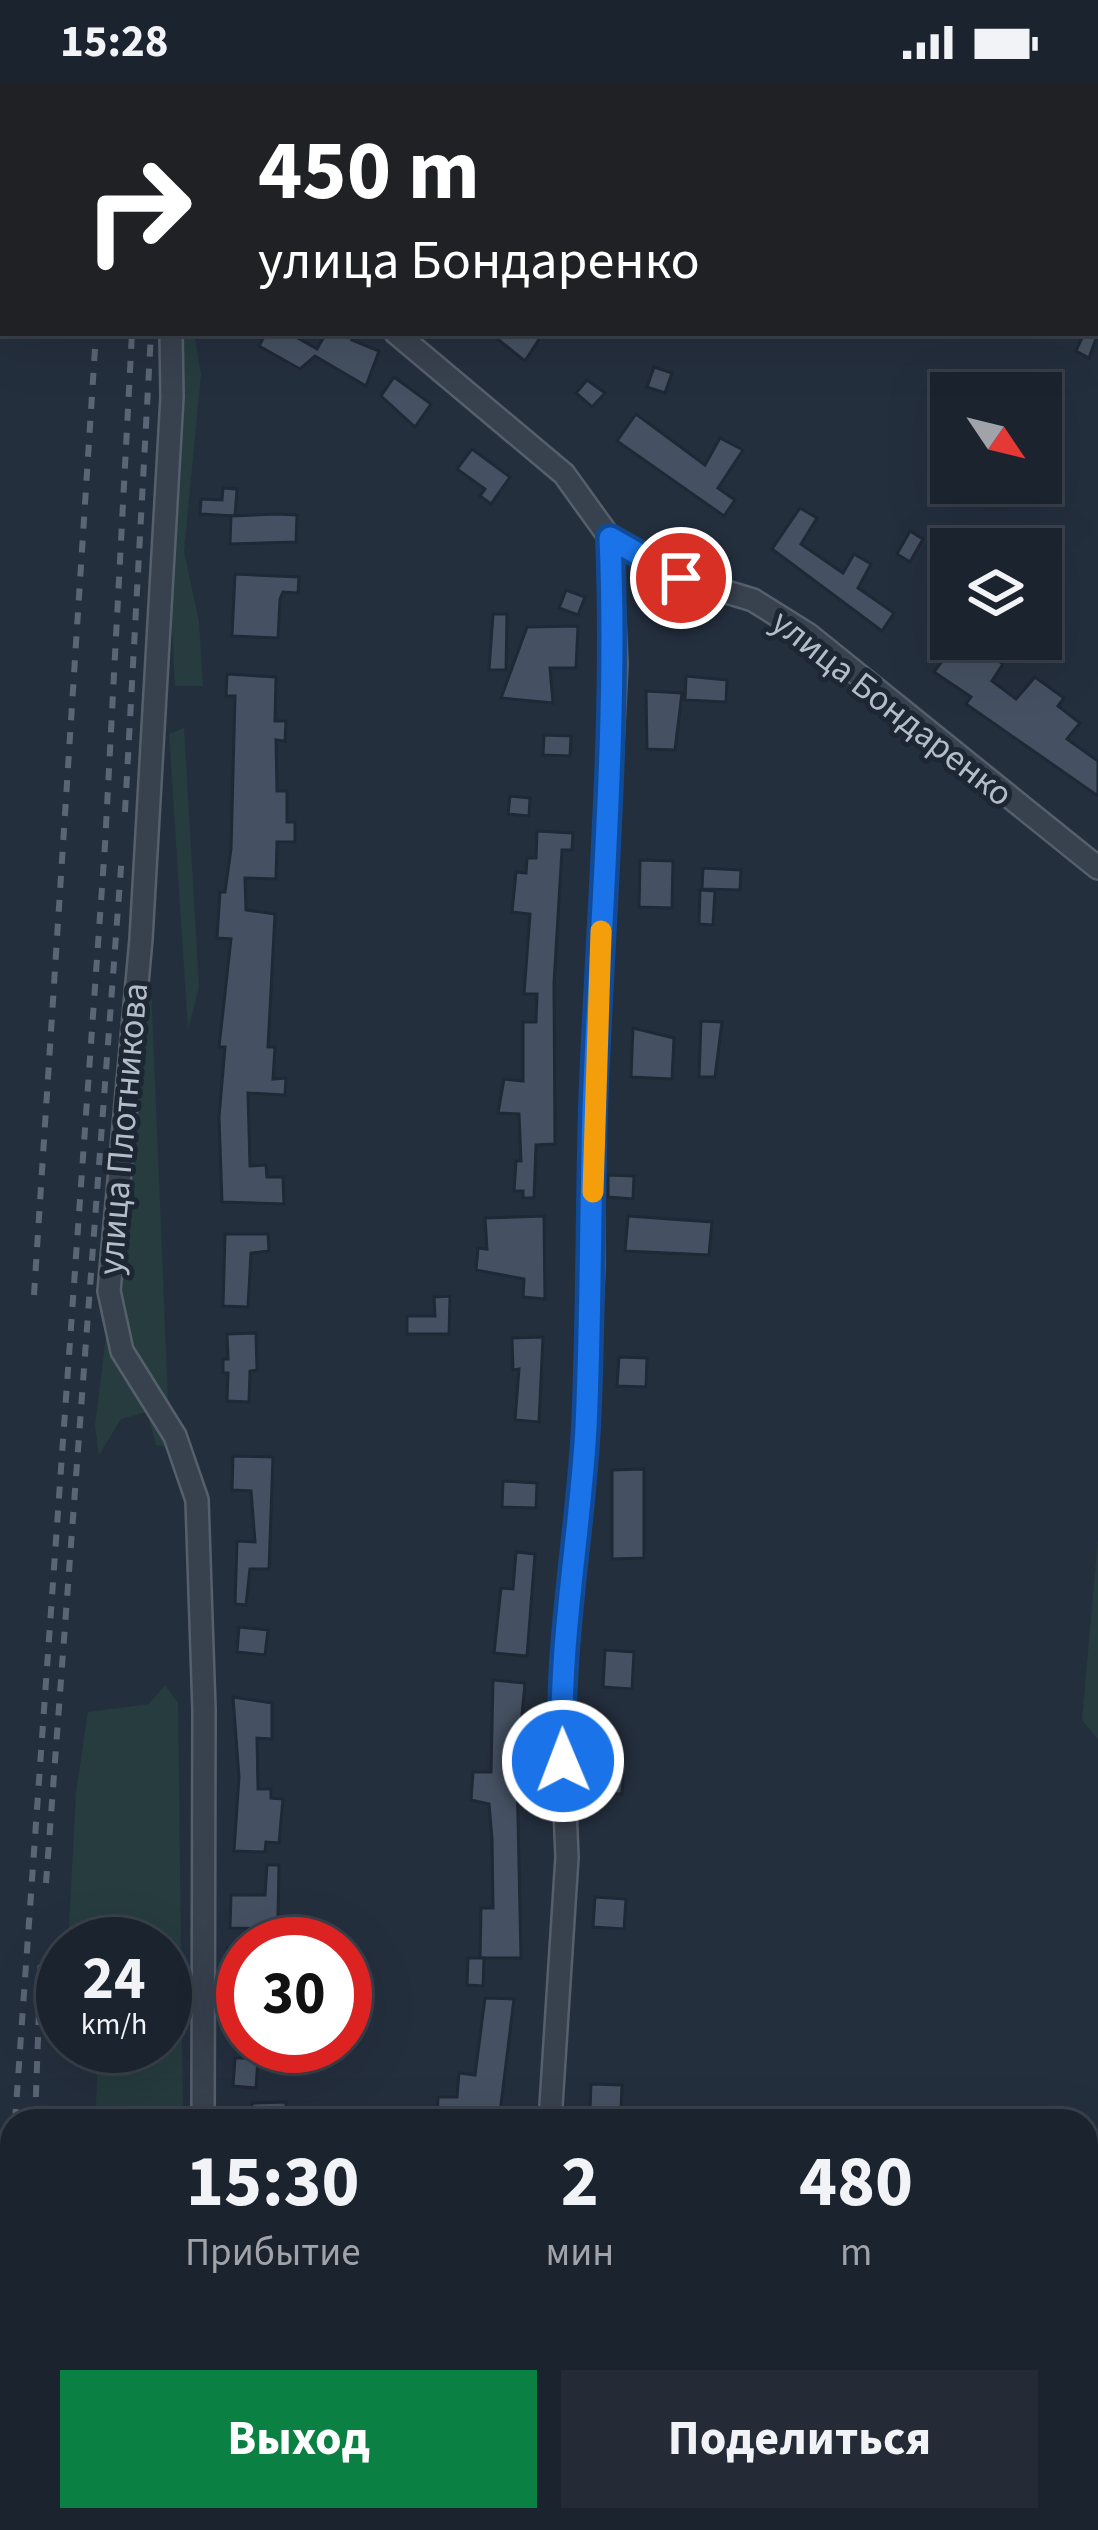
<!DOCTYPE html>
<html lang="ru">
<head>
<meta charset="utf-8">
<style>
	body { margin:0; font-family:"Source Sans 3",sans-serif; background:#242b36; color:#f1f3f6; height:100vh; display:flex; flex-direction:column; font-size:45px; white-space:nowrap }
	* { box-sizing:border-box; margin:0 }
	p { font-size:39px; color:#a0a4aa }
	.icon { flex:none; width:66px; height:66px; fill:none; stroke:currentColor; stroke-width:2; stroke-linecap:round; stroke-linejoin:round }
	.map { position:relative; flex:1; overflow:hidden }
	.details { position:absolute; left:0px; top:2025px; width:1098px; height:423px; display:flex; flex-direction:column; background:#1b232e; border-radius:36px 36px 0 0; box-shadow:0 12px 48px #0002,0 0 0 3px #39404a }
	.details>* { flex:none }
	.guide { position:absolute; left:0px; top:0px; width:1098px; height:252px; box-shadow:0 12px 48px #0002,0 0 0 3px #39404a; background:#202124; color:#fff; overflow:hidden }
	.needle { width:78px; rotate:125deg }
	.buttons { position:absolute; left:930px; top:288px; display:grid; gap:24px }
	.buttons a { display:grid; place-items:center; width:132px; height:132px; border-radius:0px; background:#1b232e; box-shadow:0 12px 48px #0002,0 0 0 3px #39404a; font-size:60px }
	.speed { position:absolute; left:36px; top:1833px; display:flex; gap:24px; font-size:60px; font-weight:700; text-align:center }
	.speed>* { display:grid; place-content:center; width:156px; height:156px; border-radius:50%; background:#1b232e; box-shadow:0 12px 48px #0002,0 0 0 3px #39404a; line-height:1 }
	.speed small { font-size:30px; font-weight:400 }
	.speed .limit { border:18px solid #d22; background:#fff; color:#111 }
	.pin { position:absolute; display:grid; place-items:center; width:102px; height:102px; color:#fff; margin:-51px; border:6px solid #fff; border-radius:50%; box-shadow:0 3px 12px #0007 }
	.me { position:absolute; width:132px; margin:-66px; rotate:359deg; stroke-linejoin:round; filter:drop-shadow(0 0 9px #0008) }
	.turn { display:flex; align-items:center; gap:42px; height:252px; padding:0 60px; font-size:54px }
	.turn .icon { width:156px; height:156px; stroke-width:2.5 }
	.turn b { display:block; font-size:84px; line-height:102px }
	.eta { display:flex; justify-content:space-evenly; align-items:center; height:204px; text-align:center }
	.eta b { font-size:72px; font-weight:700; line-height:84px }
	.button { display:flex; gap:24px; margin-top:auto; padding:24px 60px }
	.button a { flex:1; height:138px; border-radius:0px; background:#0b8043; color:#fff; font-size:48px; font-weight:700; line-height:138px; text-align:center }
	.button a+a { background:#242b36; color:#f1f3f6 }
	.status { display:flex; justify-content:space-between; align-items:center; height:84px; padding:0 60px; background:#1b232e; direction:ltr }
	.status svg { height:33px; fill:currentColor }
	.map>svg:first-child { display:block }
	.green { fill:#263c3f }
	.building { fill:#455162; stroke:#1f2835; stroke-width:3 }
	.lines { fill:none; stroke-linecap:round; stroke-linejoin:round }
	.service-casing { stroke:#565f6c; stroke-width:15 }
	.minor-casing { stroke:#565f6c; stroke-width:26 }
	.path { stroke:#44595c; stroke-width:3; stroke-dasharray:9 9; stroke-linecap:butt }
	.service { stroke:#38414e; stroke-width:10 }
	.minor { stroke:#38414e; stroke-width:21 }
	.rail { stroke:#5a6575; stroke-width:6; stroke-dasharray:12 12; stroke-linecap:butt }
	.route-casing { stroke:#114b97; stroke-width:30 }
	.route { stroke:#1a73e8; stroke-width:21 }
	.slow { stroke:#f59e0b; stroke-width:21 }
	.labels { text-anchor:middle; dominant-baseline:central; stroke-width:10; stroke-linejoin:round; paint-order:stroke }
	.street-label { font-size:36px; fill:#b4bcc9; stroke:#1d2633 }
</style>
</head>
<body>
<div class="status"><b>15:28</b><svg viewBox="0 0 49 12"><path d="M0 12V9h3v3zM5 12V6h3v6zM10 12V3h3v9zM15 12V0h3v12zM26 1h20v11H26zM47 4h2v5h-2z"/></svg></div>
<div class="map">
<svg width="1098" height="2446" viewBox="0 0 1098 2446">
	<rect width="100%" height="100%" fill="#242f3e"/>
	<g class="green">
		<polygon points="839,0 1098,0 1098,98 1095,3"/>
		<polygon points="182,249 194,249 201,290 184,467 199,538 203,602 175,602 169,488"/>
		<polygon points="184,644 199,903 188,945 169,650"/>
		<polygon points="151,902 170,1364 156,1361 147,1328 121,1335 99,1371 95,1342 106,1252 104,1179 118,1091 114,997 130,903"/>
		<polygon points="1098,1455 1098,1655 1082,1636"/>
		<polygon points="165,1601 178,1619 183,2037 95,2037 99,1962 165,1962 165,1860 68,1860 76,1708 88,1628 149,1620"/>
		<polygon points="108,2436 196,2436 195,2446 108,2446"/>
	</g>
	<g class="building">
		<polygon points="266,249 289,249 317,265 326,249 356,249 352,256 379,267 366,302 315,272 300,285 259,262"/>
		<polygon points="490,249 543,249 525,277"/>
		<polygon points="1084,249 1098,249 1089,274 1076,267"/>
		<polygon points="654,283 672,289 665,309 647,303"/>
		<polygon points="394,293 431,320 415,343 381,312"/>
		<polygon points="587,296 605,309 592,323 576,309"/>
		<polygon points="636,330 705,381 720,354 743,366 718,404 735,416 724,432 617,357"/>
		<polygon points="472,365 510,393 491,420 480,412 485,405 457,385"/>
		<polygon points="223,404 237,405 235,432 200,430 201,415 222,416"/>
		<polygon points="800,424 817,434 801,460 843,489 854,470 871,480 858,504 894,529 882,547 772,465"/>
		<polygon points="277,430 297,431 296,458 230,460 231,432"/>
		<polygon points="910,447 923,455 910,478 897,470"/>
		<polygon points="235,490 299,493 298,509 283,508 280,515 278,554 232,552"/>
		<polygon points="566,506 585,513 578,531 559,524"/>
		<polygon points="493,530 507,530 506,586 489,586"/>
		<polygon points="578,542 576,584 550,584 553,619 501,614 527,543"/>
		<polygon points="958,555 967,555 1003,580 992,597 1016,615 1035,593 1064,614 1058,622 1080,639 1067,655 1098,677 1098,712 966,620 971,613 934,588"/>
		<polygon points="227,590 276,593 275,637 286,637 285,657 276,656 277,707 287,707 287,738 295,738 295,758 277,758 276,795 245,794 246,826 275,830 268,963 275,963 273,995 286,994 285,1011 248,1009 250,1082 266,1081 267,1093 283,1093 284,1120 222,1118 219,1033 225,963 219,963 231,855 217,854 220,808 225,808 231,765 235,612 226,612"/>
		<polygon points="686,592 727,596 726,618 685,616"/>
		<polygon points="646,607 682,609 675,666 647,665"/>
		<polygon points="544,651 571,652 570,672 543,671"/>
		<polygon points="510,712 530,714 529,732 508,730"/>
		<polygon points="537,747 573,749 572,766 562,766 554,899 555,1060 536,1061 534,1114 523,1114 523,1107 514,1107 516,1077 521,1077 519,1030 498,1029 504,995 523,997 523,938 536,938 537,910 524,910 530,830 512,828 516,788 526,789 527,774 536,774"/>
		<polygon points="640,776 673,777 672,824 639,823"/>
		<polygon points="703,784 741,786 740,806 702,805"/>
		<polygon points="700,806 715,807 713,841 699,840"/>
		<polygon points="701,937 722,938 715,993 699,993"/>
		<polygon points="633,944 674,954 672,995 631,993"/>
		<polygon points="608,1091 634,1092 633,1115 608,1113"/>
		<polygon points="544,1132 545,1215 523,1213 524,1195 476,1186 478,1164 487,1165 485,1134"/>
		<polygon points="628,1132 712,1138 709,1171 625,1167"/>
		<polygon points="225,1150 268,1150 269,1167 251,1169 248,1223 223,1222"/>
		<polygon points="450,1212 449,1250 407,1250 407,1232 435,1232 434,1213"/>
		<polygon points="256,1249 257,1286 250,1287 249,1318 227,1317 228,1289 223,1289 223,1275 228,1275 227,1250"/>
		<polygon points="543,1253 539,1338 515,1336 519,1285 513,1286 512,1254"/>
		<polygon points="619,1273 647,1274 646,1303 617,1302"/>
		<polygon points="233,1372 273,1373 269,1485 250,1485 246,1521 235,1520 237,1457 255,1458 251,1407 232,1406"/>
		<polygon points="644,1385 644,1474 612,1475 612,1386"/>
		<polygon points="503,1397 537,1399 536,1424 502,1423"/>
		<polygon points="516,1468 535,1470 527,1572 494,1569 501,1504 513,1505"/>
		<polygon points="239,1543 268,1546 265,1571 237,1568"/>
		<polygon points="605,1566 634,1568 632,1605 603,1603"/>
		<polygon points="493,1596 525,1599 517,1687 521,1874 480,1874 481,1824 493,1824 492,1755 489,1720 471,1716 473,1688 491,1688"/>
		<polygon points="233,1613 272,1619 272,1655 257,1654 258,1705 271,1705 271,1714 283,1715 279,1759 266,1758 265,1768 234,1767 239,1693"/>
		<polygon points="593,1690 623,1691 622,1710 592,1709"/>
		<polygon points="267,1781 279,1781 278,1832 293,1833 293,1855 277,1854 277,1845 230,1844 231,1811 265,1811"/>
		<polygon points="595,1813 626,1815 624,1845 593,1843"/>
		<polygon points="227,1864 243,1866 243,1934 227,1932"/>
		<polygon points="468,1874 484,1874 483,1902 467,1901"/>
		<polygon points="485,1914 514,1915 499,2037 437,2037 438,2013 457,2013 459,1989 475,1991"/>
		<polygon points="235,1974 258,1974 256,2004 233,2002"/>
		<polygon points="591,2000 622,2001 621,2026 590,2026"/>
		<polygon points="286,2018 286,2037 252,2037 252,2019"/>
	</g>
	<g class="lines">
		<g class="service-casing">
			<g id="service">
				<polyline points="135,0 136,3"/>
				<polyline points="805,0 810,3"/>
				<polyline points="270,3 271,0"/>
			</g>
		</g>
		<g class="minor-casing">
			<g id="minor">
				<polyline points="1095,173 1098,175"/>
				<polyline points="171,249 172,313 141,855 109,1207 122,1267 175,1352 197,1416 204,1626 203,2037"/>
				<polyline points="396,249 564,390 610,454 616,580 593,1029 593,1182 585,1350 561,1629 567,1773 550,2037"/>
				<polyline points="610,454 681,494 753,516 809,551 1098,784"/>
				<polyline points="216,2436 219,2446"/>
				<polyline points="506,2446 508,2436"/>
			</g>
		</g>
		<polyline class="path" points="0,2319 13,2446"/>
		<use href="#service" class="service"/>
		<use href="#minor" class="minor"/>
		<g class="rail">
			<polyline points="61,0 62,3"/>
			<polyline points="118,0 119,3"/>
			<polyline points="125,728 151,249"/>
			<polyline points="34,1211 96,249"/>
			<polyline points="46,1799 122,770"/>
			<polyline points="15,2037 105,761 132,249"/>
			<polyline points="35,2037 41,1871"/>
			<polyline points="53,2436 55,2446"/>
			<polyline points="75,2436 77,2446"/>
		</g>
	</g>
	<g class="lines">
		<g class="route-casing">
			<path id="route" d="M563,1677C557,1565 580,1455 586,1343C591,1237 590,1131 593,1025C600,834 618,644 610,454L681,494"/>
		</g>
		<use href="#route" class="route"/>
		<polyline class="slow" points="593,1108 601,847"/>
	</g>
	<g class="labels">
		<g class="street-label">
			<text transform="translate(892 624) rotate(38)">улица Бондаренко</text>
			<text transform="translate(123 1045) rotate(-85)">улица Плотникова</text>
		</g>
	</g>
</svg>
<div class="buttons">
<a><svg class="needle" viewBox="-14 -14 28 28"><path d="M0-13l5 13h-10z" fill="#e53935"/><path d="M0 13l5-13h-10z" fill="#a0a4aa"/></svg></a>
<a><svg class="icon" aria-label="layers" viewBox="0 0 24 24"><path d="M12 4l9 5-9 5-9-5zM3 14l9 5 9-5"/></svg></a>
</div>
<div class="speed"><div>24<small>km/h</small></div><div class="limit">30</div></div>
<div class="pin" style="left:681px;top:494px;background:#d93025"><svg class="icon" aria-label="arrive" viewBox="0 0 24 24"><path d="M6 21V4h12l-3 4 3 4H6"/></svg></div>
<svg class="me" style="left:563px;top:1677px" viewBox="-20 -20 40 40"><circle r="17" fill="#1a73e8" stroke="#fff" stroke-width="3"/><path d="M0-11L8 9 0 5-8 9z" fill="#fff"/></svg>
<div class="guide">
<div class="turn"><svg class="icon" aria-label="right" viewBox="0 0 24 24"><path d="M7 20v-9h11M14 6l5 5-5 5"/></svg><div><b>450 m</b>улица Бондаренко</div></div>
</div>
<section class="details">
<div class="eta">
<div><b>15:30</b><p>Прибытие</p></div>
<div><b>2</b><p>мин</p></div>
<div><b>480</b><p>m</p></div>
</div>
<div class="button"><a>Выход</a><a>Поделиться</a></div>
</section>
</div>
</body>
</html>
